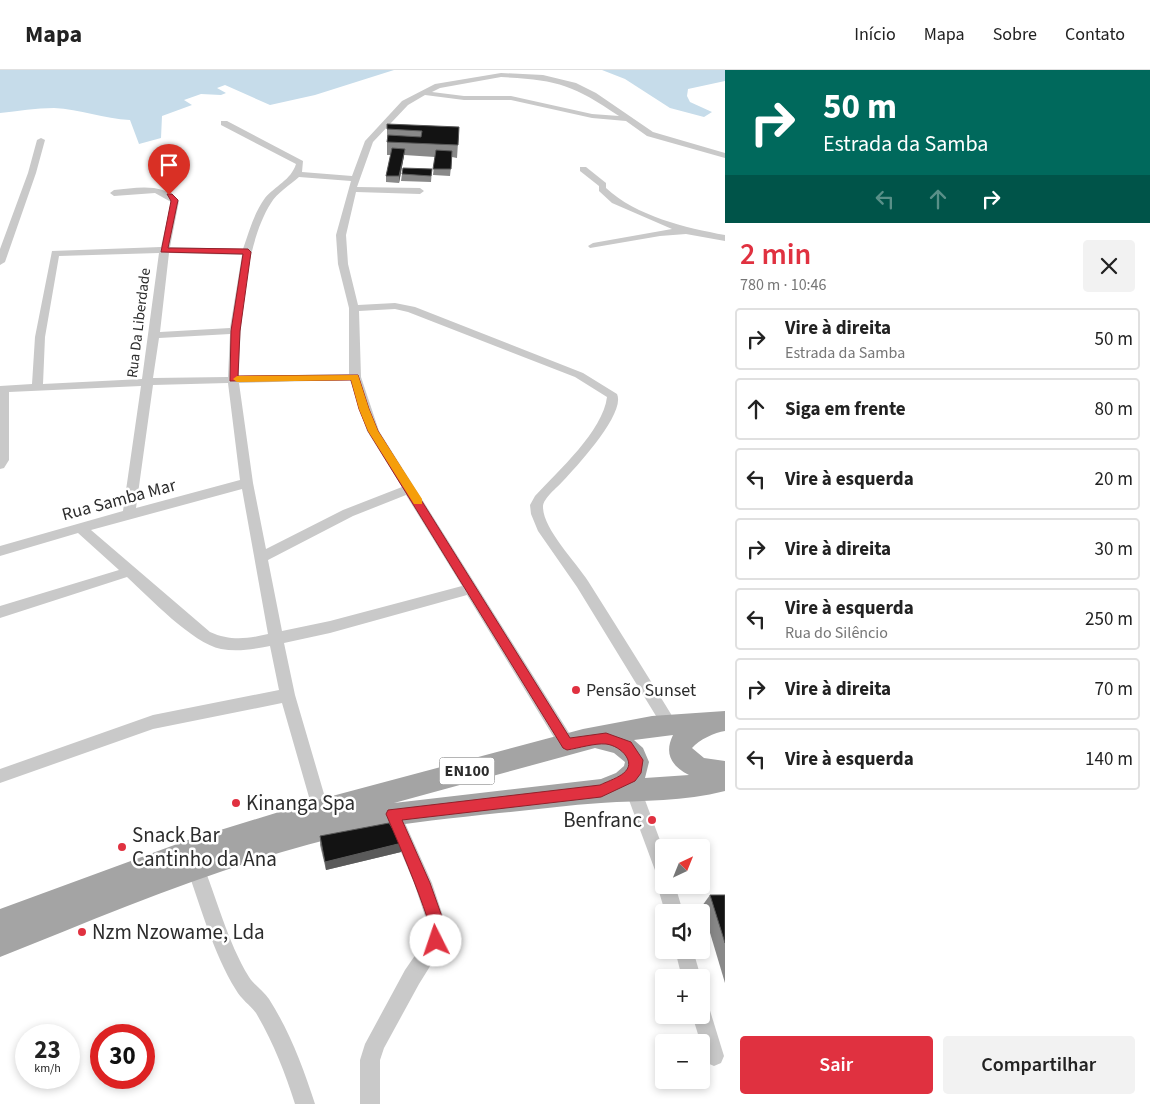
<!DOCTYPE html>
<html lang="pt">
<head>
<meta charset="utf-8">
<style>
	body { margin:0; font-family:"Source Sans 3",sans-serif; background:#f2f2f2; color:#222; height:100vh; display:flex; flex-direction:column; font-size:19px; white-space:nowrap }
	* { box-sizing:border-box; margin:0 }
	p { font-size:16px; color:#767676 }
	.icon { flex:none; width:28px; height:28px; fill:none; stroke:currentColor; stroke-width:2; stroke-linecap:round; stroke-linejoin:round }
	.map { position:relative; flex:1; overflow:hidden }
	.details { display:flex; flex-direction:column; background:#fff; width:425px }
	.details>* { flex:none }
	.top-card { background:#00695c; color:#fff; overflow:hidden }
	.needle { width:32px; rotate:43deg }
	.controls { position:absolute; left:655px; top:769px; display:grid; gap:10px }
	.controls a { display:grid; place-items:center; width:55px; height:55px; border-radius:5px; background:#fff; box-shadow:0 2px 8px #0003; font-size:25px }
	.speed { position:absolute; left:15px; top:954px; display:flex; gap:10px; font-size:25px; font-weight:700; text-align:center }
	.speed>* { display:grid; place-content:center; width:65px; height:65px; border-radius:50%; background:#fff; box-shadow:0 2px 8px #0003; line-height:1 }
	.speed small { font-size:12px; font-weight:400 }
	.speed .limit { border:8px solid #d22; background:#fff; color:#111 }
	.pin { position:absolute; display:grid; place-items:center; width:42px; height:42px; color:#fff; margin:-51px -21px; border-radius:50% 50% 50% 0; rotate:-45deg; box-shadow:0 0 5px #0007 }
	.pin .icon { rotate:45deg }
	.me { position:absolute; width:55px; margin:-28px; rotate:356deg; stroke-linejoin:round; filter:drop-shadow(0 0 4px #0008) }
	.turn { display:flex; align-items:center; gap:18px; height:105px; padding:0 15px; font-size:22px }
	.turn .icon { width:65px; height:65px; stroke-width:2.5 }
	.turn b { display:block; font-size:35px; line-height:42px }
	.lanes { display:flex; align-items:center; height:48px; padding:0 15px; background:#0003; justify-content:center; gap:25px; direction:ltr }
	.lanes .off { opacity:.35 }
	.round { display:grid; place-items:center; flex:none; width:52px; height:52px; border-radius:5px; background:#f2f2f2 }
	.head { display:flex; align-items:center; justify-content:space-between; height:85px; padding:0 15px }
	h1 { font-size:30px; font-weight:600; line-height:38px; color:#e03140 }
	.action { display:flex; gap:10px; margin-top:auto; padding:10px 15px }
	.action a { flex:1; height:58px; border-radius:5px; background:#e03140; color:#fff; font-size:20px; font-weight:600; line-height:58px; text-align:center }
	.action a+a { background:#f2f2f2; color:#222 }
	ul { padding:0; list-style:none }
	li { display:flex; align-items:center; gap:15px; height:62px; margin:0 10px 8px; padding:0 5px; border:2px solid #e0e0e0; border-radius:5px }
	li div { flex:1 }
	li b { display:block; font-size:19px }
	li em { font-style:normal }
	header { display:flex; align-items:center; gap:30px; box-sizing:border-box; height:70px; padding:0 25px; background:#fff; border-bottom:1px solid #e0e0e0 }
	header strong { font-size:24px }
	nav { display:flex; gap:28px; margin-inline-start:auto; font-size:18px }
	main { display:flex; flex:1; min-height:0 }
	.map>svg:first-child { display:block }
	.water { fill:#c6dcea }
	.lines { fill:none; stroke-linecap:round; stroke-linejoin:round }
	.minor { fill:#c9c9c9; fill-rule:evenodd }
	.primary { fill:#a4a4a4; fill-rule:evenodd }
	.wall { fill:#898989 }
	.shaded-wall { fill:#5a5a5a }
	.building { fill:#131313; stroke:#5a5a5a }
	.route { fill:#e03140; stroke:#92202a }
	.slow { fill:#f59e0b }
	.poi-dot { fill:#e03140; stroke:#fff; stroke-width:2 }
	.labels { text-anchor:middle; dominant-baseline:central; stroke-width:5; stroke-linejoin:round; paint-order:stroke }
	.far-street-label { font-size:15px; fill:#2c2c2c; stroke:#fff }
	.shield { fill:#fff; stroke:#6b6b6b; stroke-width:1 }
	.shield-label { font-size:16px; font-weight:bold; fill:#2c2c2c }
	.street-label { font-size:18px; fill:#2c2c2c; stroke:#fff }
	.poi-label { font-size:18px; fill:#2c2c2c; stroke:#fff; text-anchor:start }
	.near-poi-label { font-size:21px; fill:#2c2c2c; stroke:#fff; text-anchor:start }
</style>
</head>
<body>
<header>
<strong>Mapa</strong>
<nav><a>Início</a><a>Mapa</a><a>Sobre</a><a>Contato</a></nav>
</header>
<main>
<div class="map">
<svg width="725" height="1034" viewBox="0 0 725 1034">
	<rect width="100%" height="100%" fill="#fff"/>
	<g class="water">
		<path d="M0,0H394L315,25L270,35L225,15L217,18L226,23L221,25L201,24L184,30L192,35L162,46L161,68L139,74L130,50C104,49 80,39 54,38C36,38 18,41 0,43Z"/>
		<polygon points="602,0 725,0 725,11 688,19 687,26 690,32 712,42 704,47 670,38 625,9"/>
	</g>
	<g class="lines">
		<g class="minor">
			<path d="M501,3L543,5L576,13L596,23L653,62L725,83V88L647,66L626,51L592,48L511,30H464L425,25L408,35L373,72L357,117L420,118L424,121L420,124L356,122L346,165L348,194L358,235L395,233L415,237L583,303L617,324C626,343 577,396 563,411C557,418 543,428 543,437C543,459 576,492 588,511C617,557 646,603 674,649L677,654L674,659L669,661L664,659L577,517L538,461L531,444L530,435L535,426C558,401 603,361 607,327L575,307L408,242L395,239L359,241L361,307L379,361L573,669L575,674L573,679L567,681L561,679L467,525L330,563L284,573L295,625L329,741L327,746L321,749L315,746L313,741L282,633L153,659L0,713V699L153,645L279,620L270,576C254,579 238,582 221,579C192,573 150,528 127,507L0,548V536L119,500L78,463L0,486V476L123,441L141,316L9,322V390L4,398L0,399V316L32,314L35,267L52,181L161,177L171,132L155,123L114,126L110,123L114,120C136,118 163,112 179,131L170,177L243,179C249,162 254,143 265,128C275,116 291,110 296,94L221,55V51H227L303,91L302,102L352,106L365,71L402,31L435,14ZM501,7C557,10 572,14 619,46L592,44L511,26H464L432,22L440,18ZM299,107L351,111L336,165L338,194L349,238V304L239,306C240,257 244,175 271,133C277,123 290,115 299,107ZM159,183L142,309L43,314L45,267L59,186ZM169,183L242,185L230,258L160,262ZM230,264L228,307L153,308L159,268ZM350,310L367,361L402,417L343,440L266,479L253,413L239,313ZM228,313L240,410L136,438L153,315ZM242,419L268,564C247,569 230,571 210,562L91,460ZM406,425L462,516L330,551L282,561L268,490L353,446Z"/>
			<polygon points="41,68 45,70 36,103 5,192 0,195 0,179 28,103 37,70"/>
			<path d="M580,97H586L606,113V118C636,146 686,158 725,165V171L686,164L660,166L590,178L588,176L593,173L672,159L612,133L599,121V116L580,101Z"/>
			<polygon points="634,714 640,717 642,722 664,781 664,815 675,815 683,842 665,842 657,815 659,811 626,722 628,717"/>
			<polygon points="393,736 399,739 401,744 432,813 447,858 442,877 419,914 384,978 380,990 380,1034 360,1034 360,990 365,974 405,900 427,868 429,858 414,813 385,744 387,739"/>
			<path d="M195,788L201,790C217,828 227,871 249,907C254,915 264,921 269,929C290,962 303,997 315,1034H295C285,1002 273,972 256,943C250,935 241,929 236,920C213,883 201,837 186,796L189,790Z"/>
			<polygon points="675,880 693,880 701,908 682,908"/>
			<polygon points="701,931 708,934 724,986 721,993 714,996 707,993 692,945 701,945"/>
		</g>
		<path class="primary" d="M725,641V661C715,662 699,670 692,678L704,688L725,691V721C684,732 643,730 601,733C567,735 533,740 499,743C455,748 408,752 364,761C238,788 120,839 0,887V839L188,770L321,729L583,659L652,646ZM673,665C664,683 671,696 689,705L645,708L649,692L643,678L634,670ZM595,678L614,683L625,692L624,696L616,703L601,709L394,733Z"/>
	</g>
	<g class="wall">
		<polygon points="459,57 457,88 452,87 450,106 433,105 435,87 404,85 399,113 386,112 386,106 391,85 387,85 387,59"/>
		<polygon points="432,99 431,112 401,111 402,104"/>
		<polygon points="320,766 402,773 401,782 326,800 320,775"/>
		<polygon points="710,825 725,825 725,913 702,836"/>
	</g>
	<g class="shaded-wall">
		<polygon points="405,79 404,86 399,113 399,106"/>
		<polygon points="402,773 401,782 326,800 325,792"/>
	</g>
	<g class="building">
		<polygon points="387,54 459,57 458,75 387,72 388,65 421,67 422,61 387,59"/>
		<polygon points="392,78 405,79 399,106 386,106"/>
		<polygon points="436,80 452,81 451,99 433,99"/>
		<polygon points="403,98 432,99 431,106 402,104"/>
		<polygon points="389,753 402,773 325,792 320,766"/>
		<polygon points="710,825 725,825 725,873"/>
	</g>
	<path class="route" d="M167,124H172L178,130L168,178L248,179L251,182L240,261L238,306L358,305L369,339L378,361L570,668L606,663L631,672L643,690L641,703L635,711L601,727L402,750L430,813L446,858L441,877L436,879L431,877C427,868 431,860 428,850C416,814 401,779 386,744L388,740L600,715C612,709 637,703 626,686C622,680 614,675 606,674C595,673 579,678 567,680L563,678L368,361L359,339L351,310L230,311L231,261L243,184L161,182L171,131Z"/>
	<polygon class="slow" points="358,305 369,339 378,361 422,429 422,434 414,434 368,361 359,339 351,310 237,312 233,309 237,306"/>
	<g class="poi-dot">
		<circle cx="576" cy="620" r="5"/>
		<circle cx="236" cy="733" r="5"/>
		<circle cx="652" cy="750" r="5"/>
		<circle cx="122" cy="777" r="5"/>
		<circle cx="82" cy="862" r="5"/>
	</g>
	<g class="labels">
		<g class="far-street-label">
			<text transform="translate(139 253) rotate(-83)">Rua Da Liberdade</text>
		</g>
		<rect class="shield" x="439.5" y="687.5" width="55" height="27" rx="4"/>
		<g class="shield-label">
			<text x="467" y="701">EN100</text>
		</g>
		<g class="street-label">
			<text transform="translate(119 430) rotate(-15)">Rua Samba Mar</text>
		</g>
		<g class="poi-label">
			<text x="586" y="620">Pensão Sunset</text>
		</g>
		<g class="near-poi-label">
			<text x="246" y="733">Kinanga Spa</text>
			<text x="642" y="750" text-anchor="end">Benfranc</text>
			<text x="132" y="765">Snack Bar<tspan x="132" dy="24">Cantinho da Ana</tspan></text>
			<text x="92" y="862">Nzm Nzowame, Lda</text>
		</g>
	</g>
</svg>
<div class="controls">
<a><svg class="needle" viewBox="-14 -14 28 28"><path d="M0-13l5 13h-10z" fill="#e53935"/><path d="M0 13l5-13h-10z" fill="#767676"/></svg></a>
<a><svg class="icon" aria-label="sound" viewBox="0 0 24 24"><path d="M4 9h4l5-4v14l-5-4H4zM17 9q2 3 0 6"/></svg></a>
<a>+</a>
<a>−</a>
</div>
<div class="speed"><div>23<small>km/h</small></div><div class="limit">30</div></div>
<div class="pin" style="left:169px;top:125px;background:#d93025"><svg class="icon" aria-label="arrive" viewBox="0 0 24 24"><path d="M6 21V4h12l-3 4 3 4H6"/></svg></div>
<svg class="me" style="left:436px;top:871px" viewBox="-20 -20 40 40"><circle r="19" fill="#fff"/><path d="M0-13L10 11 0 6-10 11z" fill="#e03140"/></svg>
</div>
<section class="details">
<div class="top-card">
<div class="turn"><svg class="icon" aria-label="right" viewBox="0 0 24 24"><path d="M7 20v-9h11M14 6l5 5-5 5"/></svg><div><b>50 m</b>Estrada da Samba</div></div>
<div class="lanes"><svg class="icon off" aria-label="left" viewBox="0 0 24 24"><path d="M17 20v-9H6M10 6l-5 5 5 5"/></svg><svg class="icon off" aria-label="ahead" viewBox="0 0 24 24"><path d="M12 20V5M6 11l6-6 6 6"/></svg><svg class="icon" aria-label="right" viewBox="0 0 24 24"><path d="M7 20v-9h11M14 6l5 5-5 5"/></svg></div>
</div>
<div class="head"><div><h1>2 min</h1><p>780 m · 10:46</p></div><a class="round"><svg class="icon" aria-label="close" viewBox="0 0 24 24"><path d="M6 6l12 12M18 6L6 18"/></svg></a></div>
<ul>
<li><svg class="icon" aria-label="right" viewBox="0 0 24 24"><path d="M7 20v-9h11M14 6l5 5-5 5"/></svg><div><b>Vire à direita</b><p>Estrada da Samba</p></div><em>50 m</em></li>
<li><svg class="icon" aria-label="ahead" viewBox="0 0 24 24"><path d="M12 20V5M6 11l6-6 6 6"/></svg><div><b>Siga em frente</b></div><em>80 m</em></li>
<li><svg class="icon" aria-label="left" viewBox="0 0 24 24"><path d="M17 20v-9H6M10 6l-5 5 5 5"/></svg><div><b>Vire à esquerda</b></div><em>20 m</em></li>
<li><svg class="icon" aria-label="right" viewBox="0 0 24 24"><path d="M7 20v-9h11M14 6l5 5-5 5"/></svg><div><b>Vire à direita</b></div><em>30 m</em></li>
<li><svg class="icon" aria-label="left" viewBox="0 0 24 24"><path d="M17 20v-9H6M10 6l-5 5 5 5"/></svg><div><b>Vire à esquerda</b><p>Rua do Silêncio</p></div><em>250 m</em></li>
<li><svg class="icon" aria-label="right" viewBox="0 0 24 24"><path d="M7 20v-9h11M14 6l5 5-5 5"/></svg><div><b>Vire à direita</b></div><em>70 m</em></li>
<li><svg class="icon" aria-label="left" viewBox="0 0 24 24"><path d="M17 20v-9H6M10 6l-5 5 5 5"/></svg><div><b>Vire à esquerda</b></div><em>140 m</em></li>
</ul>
<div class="action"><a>Sair</a><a>Compartilhar</a></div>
</section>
</main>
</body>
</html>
